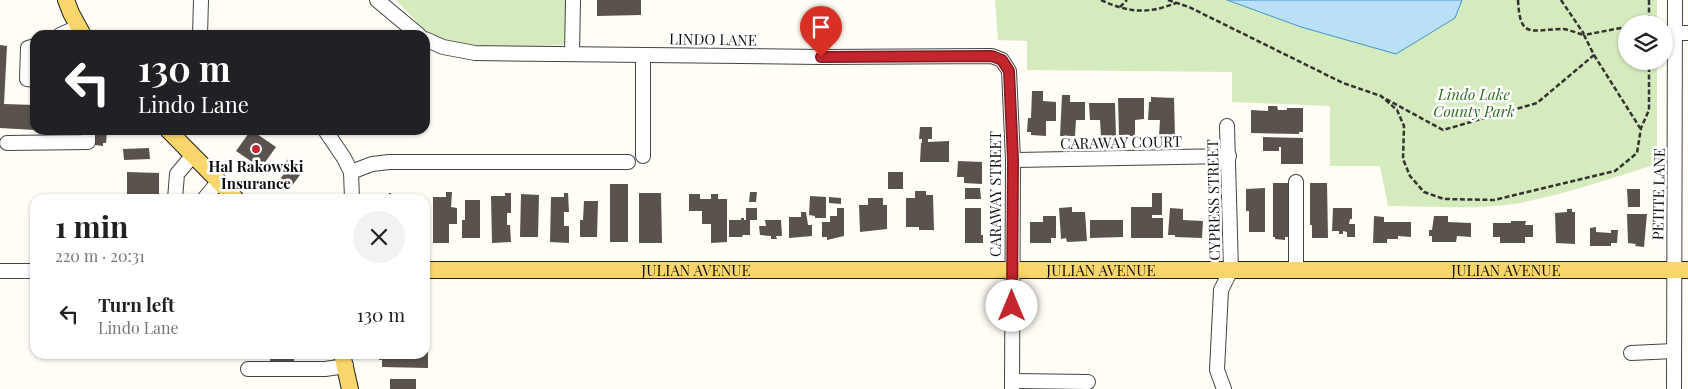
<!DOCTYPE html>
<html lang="en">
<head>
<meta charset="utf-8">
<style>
	body { margin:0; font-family:"Playfair Display",serif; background:#f2f2f2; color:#222; height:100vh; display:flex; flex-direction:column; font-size:19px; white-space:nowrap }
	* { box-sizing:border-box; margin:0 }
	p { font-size:16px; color:#767676 }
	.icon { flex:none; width:28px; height:28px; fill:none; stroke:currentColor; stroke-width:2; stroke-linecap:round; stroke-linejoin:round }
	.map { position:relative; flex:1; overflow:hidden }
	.drawer { position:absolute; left:30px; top:194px; width:400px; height:165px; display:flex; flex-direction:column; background:#fff; border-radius:15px; box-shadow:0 1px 4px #0004 }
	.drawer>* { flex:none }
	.hud { position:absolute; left:30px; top:30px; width:400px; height:105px; border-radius:15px; box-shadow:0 1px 4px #0004; background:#202124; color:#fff; overflow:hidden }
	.buttons { position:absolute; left:1618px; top:15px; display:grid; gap:10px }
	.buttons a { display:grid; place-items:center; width:55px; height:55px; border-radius:50%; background:#fff; box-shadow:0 1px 4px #0004; font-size:25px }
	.pin { position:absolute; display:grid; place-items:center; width:42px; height:42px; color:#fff; margin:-51px -21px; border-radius:50% 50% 50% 0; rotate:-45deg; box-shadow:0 0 5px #0007 }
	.pin .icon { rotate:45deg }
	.me { position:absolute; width:55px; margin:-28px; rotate:0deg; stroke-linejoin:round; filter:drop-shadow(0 0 4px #0008) }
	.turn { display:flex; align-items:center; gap:18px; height:105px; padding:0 25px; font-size:22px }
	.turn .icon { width:65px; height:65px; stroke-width:2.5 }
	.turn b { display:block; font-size:35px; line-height:42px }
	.round { display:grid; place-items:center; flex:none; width:52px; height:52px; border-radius:26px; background:#f2f2f2 }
	.summary { display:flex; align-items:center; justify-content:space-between; height:85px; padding:0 25px }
	h1 { font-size:30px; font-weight:700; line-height:38px }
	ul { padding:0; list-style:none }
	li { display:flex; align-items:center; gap:15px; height:70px; padding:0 25px }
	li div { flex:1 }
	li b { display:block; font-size:19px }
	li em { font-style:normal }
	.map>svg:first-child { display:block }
	.green { fill:#d5ebbd }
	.water { fill:#b9e0f7; stroke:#3f96cf }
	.building { fill:#5a524d }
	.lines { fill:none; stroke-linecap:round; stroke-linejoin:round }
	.minor-casing { stroke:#444; stroke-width:16 }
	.major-casing { stroke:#222; stroke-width:18 }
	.path { stroke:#333; stroke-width:2.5; stroke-dasharray:5 2.5; stroke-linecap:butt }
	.minor { stroke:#fff; stroke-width:14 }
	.major { stroke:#f9d66b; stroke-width:16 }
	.route-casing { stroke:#7f191e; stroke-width:12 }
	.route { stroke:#c4262e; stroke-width:9 }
	.poi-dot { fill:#c4262e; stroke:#fff; stroke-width:2 }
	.labels { text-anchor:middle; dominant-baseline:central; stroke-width:5; stroke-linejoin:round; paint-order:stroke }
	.street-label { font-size:15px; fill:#111; stroke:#fff }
	.park-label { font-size:15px; font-style:italic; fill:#2f6b1f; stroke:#fff }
	.poi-label { font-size:15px; font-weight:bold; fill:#111; stroke:#fff }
</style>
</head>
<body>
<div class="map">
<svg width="1688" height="389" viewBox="0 0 1688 389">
	<rect width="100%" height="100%" fill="#fffdf5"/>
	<g class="green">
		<path d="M396,0H567L566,45C527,46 458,55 426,30C415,21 406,10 396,0Z"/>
		<path d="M995,0H1657V24H1626V61H1657V164C1609,179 1563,195 1514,204C1475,210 1427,206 1388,206L1380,166H1330V106L1232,102V72L1027,70V41L998,40Z"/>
	</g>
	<polygon class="water" points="1227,0 1462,0 1455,18 1396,54 1301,27"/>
	<g class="building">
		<polygon points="597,0 641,0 641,15 597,16"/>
		<polygon points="0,45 7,46 4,104 35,105 35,130 0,128"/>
		<polygon points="1032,91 1043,91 1043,101 1056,102 1056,121 1046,121 1046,136 1031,135 1031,132 1027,132 1028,118 1031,118"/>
		<polygon points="1062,95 1070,95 1070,102 1085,102 1085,120 1076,120 1075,136 1060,136"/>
		<polygon points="1151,97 1174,98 1175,136 1159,136 1160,120 1148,120 1149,102 1151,102"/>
		<polygon points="1118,98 1144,98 1144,119 1135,120 1135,136 1119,136"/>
		<polygon points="1089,103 1115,103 1116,136 1101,137 1100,120 1090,120"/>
		<polygon points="1268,106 1277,106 1278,110 1287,110 1287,108 1303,108 1303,132 1299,132 1299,134 1251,133 1251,110 1268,111"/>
		<polygon points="920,127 932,127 932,139 928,139 928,142 949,141 949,162 920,162 921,143 922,143 922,139 919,139"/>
		<polygon points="96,130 107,130 106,143 103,143 103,146 95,145"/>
		<polygon points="251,130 276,147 261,168 236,151"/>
		<polygon points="1263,137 1303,138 1303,164 1281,164 1281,147 1279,147 1279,151 1263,151"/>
		<polygon points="149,148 150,159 124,160 123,149"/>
		<polygon points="288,159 303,171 288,191 277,183 287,170 282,167"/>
		<polygon points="958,161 982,162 982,184 964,183 964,177 957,177"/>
		<polygon points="127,172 159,173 159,199 127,199"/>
		<rect x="888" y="172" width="15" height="17"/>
		<polygon points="1273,183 1288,183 1288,195 1291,195 1293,225 1289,225 1288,237 1285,237 1285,240 1275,239 1275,237 1273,237"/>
		<polygon points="1310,183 1327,183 1328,238 1312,238 1312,225 1310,225"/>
		<rect x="610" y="184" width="18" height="58"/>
		<polygon points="965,188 980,188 981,199 965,199"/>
		<polygon points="1265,188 1265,232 1249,232 1249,211 1246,211 1246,189"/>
		<polygon points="1627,189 1640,189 1640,207 1628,207"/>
		<polygon points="915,191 926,191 926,195 933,195 934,230 919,230 919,227 906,227 906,198 915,198"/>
		<polygon points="446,192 452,192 451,207 457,208 457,224 449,224 449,243 433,243 433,197 446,197"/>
		<polygon points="750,192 757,192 756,202 749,202"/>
		<polygon points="389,193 391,193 392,199 374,199 374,197 389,197"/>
		<polygon points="505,193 511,193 511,213 507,213 507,225 510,225 511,242 492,243 491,196 505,196"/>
		<polygon points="564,193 568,193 569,212 564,212 564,226 569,226 569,243 550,242 551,197 564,197"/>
		<polygon points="639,193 661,193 662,243 639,243"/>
		<polygon points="1152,193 1162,193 1162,215 1152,215 1152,218 1163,218 1163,238 1131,238 1131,207 1152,207"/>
		<polygon points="521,194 539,195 538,237 520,237"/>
		<polygon points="689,194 700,194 700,199 711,199 711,194 718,194 718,199 727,199 727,242 711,243 711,224 702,224 702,211 689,211"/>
		<polygon points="810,196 826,197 826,218 815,218 815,216 809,215"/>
		<polygon points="829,197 841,198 841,204 829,203"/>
		<polygon points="868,198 883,198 883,205 887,205 887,229 860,232 859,205 868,205"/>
		<polygon points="465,200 480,200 480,238 462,238 462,220 465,220"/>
		<polygon points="584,201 598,201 597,237 580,237 580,220 583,220"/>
		<polygon points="1072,207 1072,212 1085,212 1087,241 1067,242 1066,238 1061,239 1059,208"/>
		<polygon points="746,208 757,208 757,220 750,220 750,235 743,235 742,237 729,237 729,220 741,220 741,218 744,218 744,220 746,220"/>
		<polygon points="837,208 844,208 844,236 827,240 827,237 822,237 822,222 830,222 830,216 837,216"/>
		<polygon points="965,208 981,208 981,235 983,235 983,243 965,243"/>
		<polygon points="1170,208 1183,209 1183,220 1203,221 1202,238 1175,237 1175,235 1168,235"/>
		<polygon points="1333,208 1352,208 1352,219 1350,219 1349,224 1355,224 1355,237 1347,237 1347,232 1343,231 1343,234 1339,234 1339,231 1332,231"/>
		<polygon points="1567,209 1572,209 1572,212 1575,212 1575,244 1556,243 1555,213 1567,212"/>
		<polygon points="801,212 806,212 808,225 812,225 812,236 789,238 789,217 801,217"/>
		<polygon points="1627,214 1647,214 1644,247 1635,246 1636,244 1628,243"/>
		<polygon points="1043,216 1056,216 1056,238 1051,238 1051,243 1030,243 1030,222 1043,222"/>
		<polygon points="1374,216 1384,217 1384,222 1411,222 1411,237 1398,236 1398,239 1387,239 1387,243 1373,243"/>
		<polygon points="1434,216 1448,216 1448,222 1471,223 1471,237 1457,236 1456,242 1432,242 1432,236 1429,236 1429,230 1432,230"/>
		<polygon points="765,220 781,220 782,236 776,236 777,239 771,239 771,236 760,235 759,226 766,226"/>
		<polygon points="1090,220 1123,220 1123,237 1090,238"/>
		<polygon points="1511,221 1526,221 1525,225 1533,225 1533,237 1525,237 1525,243 1500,243 1500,237 1493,237 1493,223 1511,223"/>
		<polygon points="1596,227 1596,232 1611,233 1611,230 1618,230 1617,243 1611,243 1611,246 1590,246 1590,228"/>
		<rect x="425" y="305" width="5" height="25"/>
		<polygon points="425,351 428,351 428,368 382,367 382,360 379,360 379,354 425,354"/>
		<polygon points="252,354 294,354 294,363 270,362 270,358 251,358"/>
		<rect x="390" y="379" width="26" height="10"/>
	</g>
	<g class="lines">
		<g class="minor-casing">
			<g id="minor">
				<polyline points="377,0 419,35"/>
				<polyline points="1675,33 1688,33"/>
				<polyline points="60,35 78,27"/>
				<polyline points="200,35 201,0"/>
				<polyline points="425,39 443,47 475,53 821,57 992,56 1002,60 1009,71 1013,160 1012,389"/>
				<polyline points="35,46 28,48 27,79 35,80"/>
				<polyline points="572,54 573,0"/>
				<polyline points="325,130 344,158 351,172 352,199"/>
				<polyline points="7,143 88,142 88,130"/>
				<polyline points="643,156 643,55"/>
				<polyline points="1013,160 1229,156"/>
				<polyline points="351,172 372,164 389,162 628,162"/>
				<polyline points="1296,182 1296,270"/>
				<polyline points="175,199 177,174 193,155"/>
				<polyline points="204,199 219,181"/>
				<polyline points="0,271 35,271"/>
				<polyline points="1631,353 1674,351"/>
				<polyline points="248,369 325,369 346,366"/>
				<polyline points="1012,381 1088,382"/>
				<polyline points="1224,389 1217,370 1221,290 1231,270 1227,126"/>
				<polyline points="1674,389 1675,0"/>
			</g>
		</g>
		<g class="major-casing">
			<g id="major">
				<polyline points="66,0 71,13 83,35"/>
				<polyline points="168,130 236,199"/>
				<path id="s1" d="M425,270H1688"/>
				<polyline points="342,354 350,389"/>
			</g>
		</g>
		<g class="path">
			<path d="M1101,0C1129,13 1148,14 1176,3"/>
			<polyline points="1168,0 1189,7 1343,83 1381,96 1397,110 1404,126 1403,159 1410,176 1424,192 1444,199 1494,200 1615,171 1637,153 1641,128 1649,110 1649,61"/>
			<path d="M1518,0C1520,39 1530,30 1561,29C1568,29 1577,33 1584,35"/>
			<polyline points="1561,0 1584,34"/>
			<polyline points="1649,0 1649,24"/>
			<polyline points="1120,7 1127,0"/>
			<polyline points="1641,24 1649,22"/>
			<polyline points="1594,55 1640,128"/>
			<polyline points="1386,99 1443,130 1537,103 1594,55 1584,35 1626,27"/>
		</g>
		<use href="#minor" class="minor"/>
		<use href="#major" class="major"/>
	</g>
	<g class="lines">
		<g class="route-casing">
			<polyline id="route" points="821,57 992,56 1002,60 1009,71 1013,160 1012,306"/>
		</g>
		<use href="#route" class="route"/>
	</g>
	<circle class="poi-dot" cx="256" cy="149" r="5"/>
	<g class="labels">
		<g class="street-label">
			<text transform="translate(713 39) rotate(1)">LINDO LANE</text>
			<text transform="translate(1121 142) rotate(-1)">CARAWAY COURT</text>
			<text transform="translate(995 194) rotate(-90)">CARAWAY STREET</text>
			<text transform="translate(1658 194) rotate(-89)">PETITE LANE</text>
			<text transform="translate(1213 200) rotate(-91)">CYPRESS STREET</text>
			<text stroke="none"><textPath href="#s1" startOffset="1081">JULIAN AVENUE</textPath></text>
			<text stroke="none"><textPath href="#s1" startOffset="271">JULIAN AVENUE</textPath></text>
			<text stroke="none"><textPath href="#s1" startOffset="676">JULIAN AVENUE</textPath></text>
		</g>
		<g class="park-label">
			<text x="1474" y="94">Lindo Lake<tspan x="1474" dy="17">County Park</tspan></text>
		</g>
		<g class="poi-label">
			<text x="256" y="166">Hal Rakowski<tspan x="256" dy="17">Insurance</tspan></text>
		</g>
	</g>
</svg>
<div class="buttons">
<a><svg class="icon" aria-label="layers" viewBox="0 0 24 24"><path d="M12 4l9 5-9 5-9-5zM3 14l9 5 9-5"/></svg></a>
</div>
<div class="pin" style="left:821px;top:57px;background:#d93025"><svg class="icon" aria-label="arrive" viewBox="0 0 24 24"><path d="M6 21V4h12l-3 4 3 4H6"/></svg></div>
<svg class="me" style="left:1012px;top:306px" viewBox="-20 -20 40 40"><circle r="19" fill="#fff"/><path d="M0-13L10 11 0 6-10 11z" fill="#c4262e"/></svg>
<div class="hud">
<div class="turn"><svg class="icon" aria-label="left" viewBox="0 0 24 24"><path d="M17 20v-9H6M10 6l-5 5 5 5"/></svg><div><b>130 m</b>Lindo Lane</div></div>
</div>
<section class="drawer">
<div class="summary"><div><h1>1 min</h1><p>220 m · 20:31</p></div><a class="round"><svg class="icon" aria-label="close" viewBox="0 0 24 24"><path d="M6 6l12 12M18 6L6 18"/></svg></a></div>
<ul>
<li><svg class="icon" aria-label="left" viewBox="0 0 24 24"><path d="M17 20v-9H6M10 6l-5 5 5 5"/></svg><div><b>Turn left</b><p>Lindo Lane</p></div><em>130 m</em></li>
</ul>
</section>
</div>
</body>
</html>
